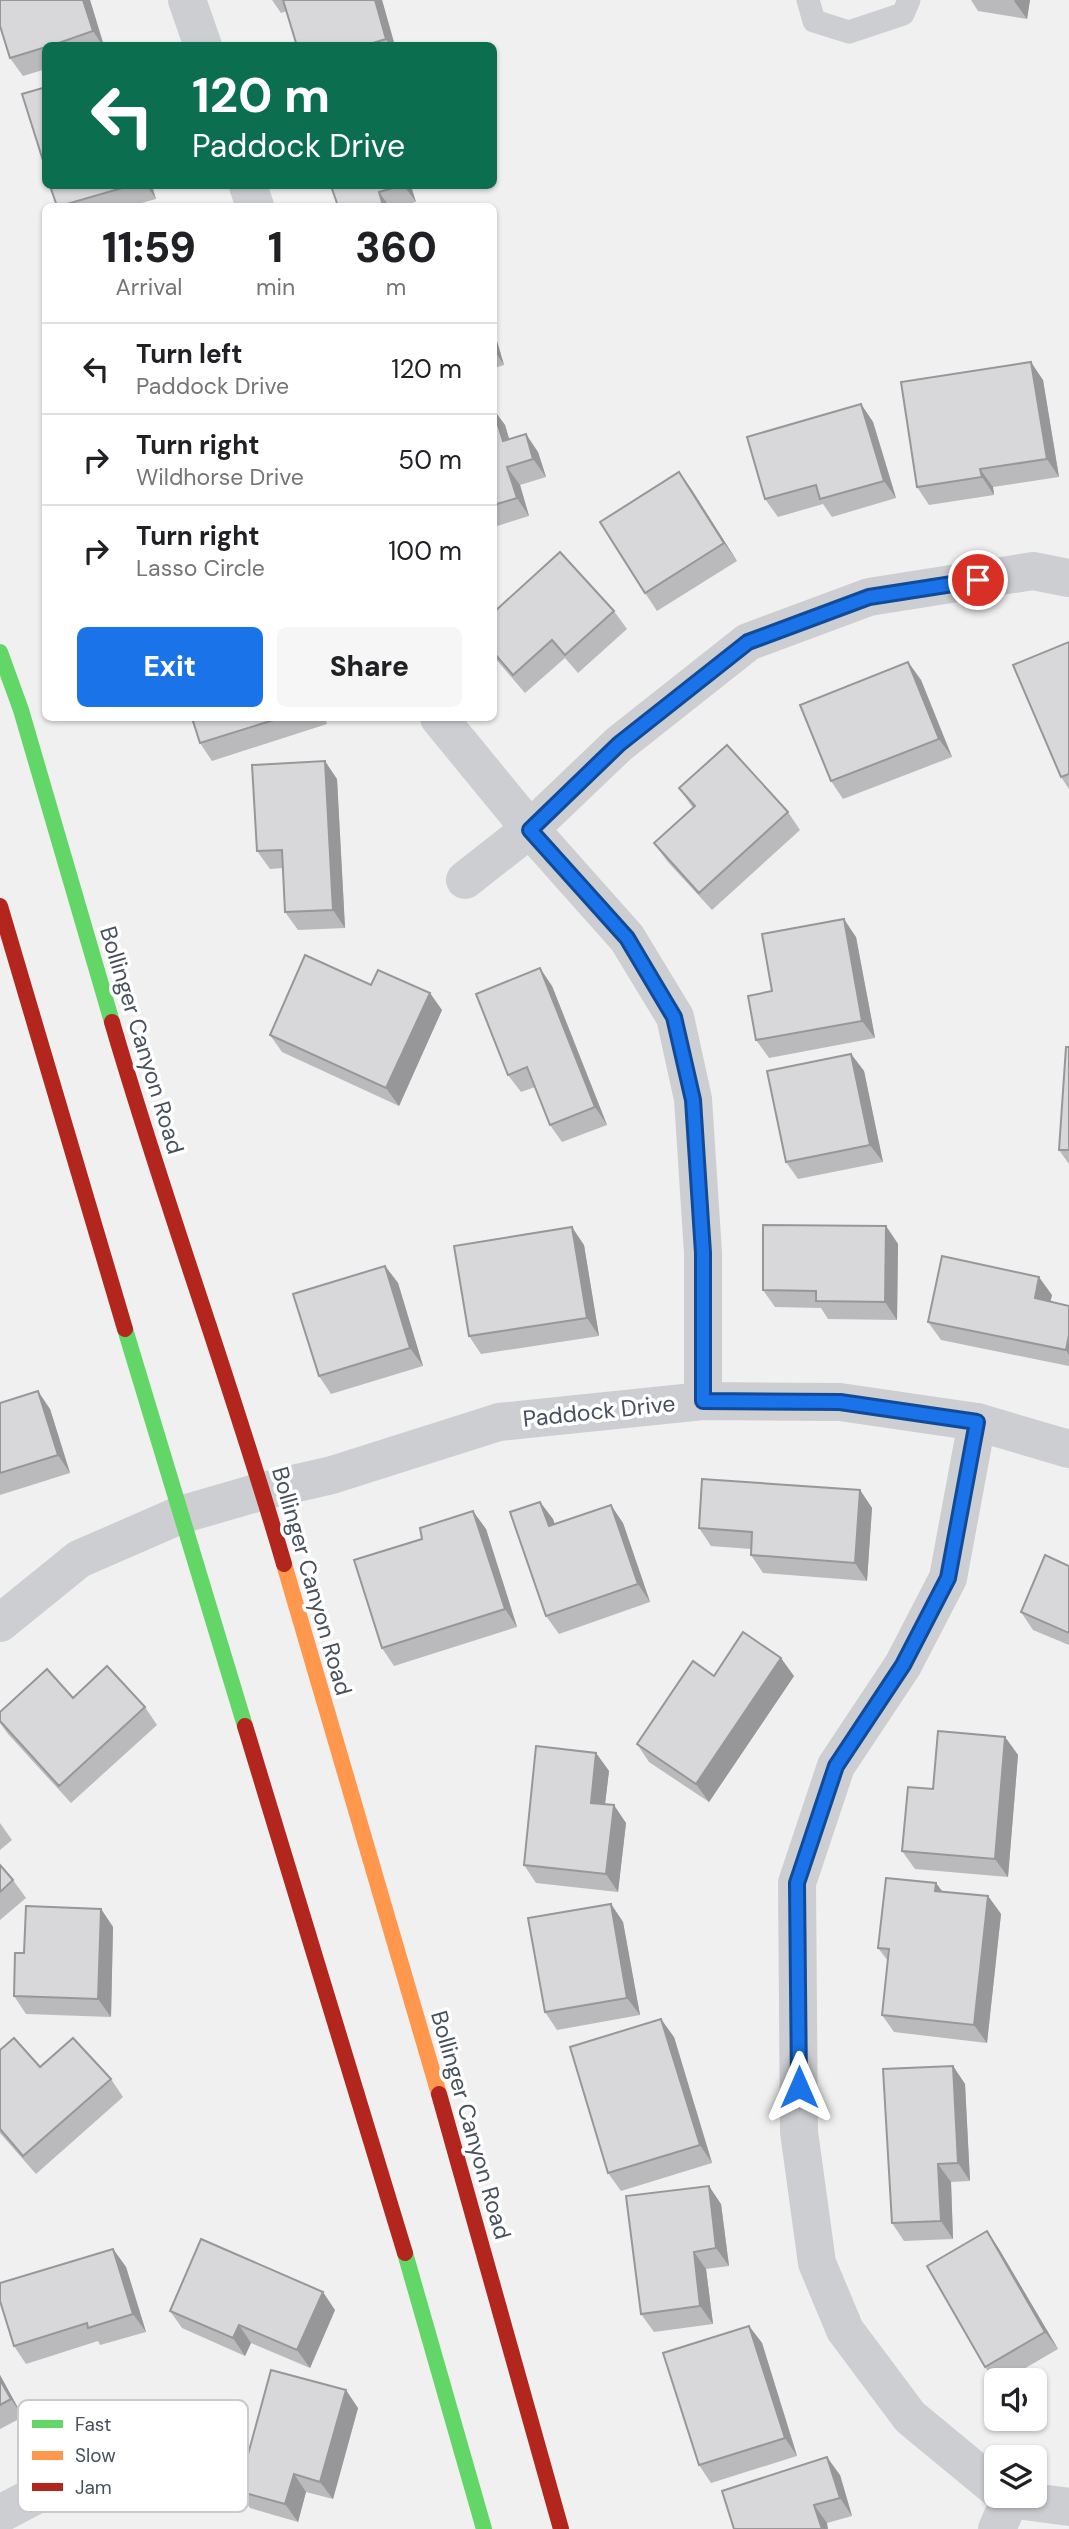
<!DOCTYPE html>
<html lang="en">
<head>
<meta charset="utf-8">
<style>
	body { margin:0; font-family:"DM Sans",sans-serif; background:#f6f6f6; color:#202124; height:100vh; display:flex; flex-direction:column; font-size:26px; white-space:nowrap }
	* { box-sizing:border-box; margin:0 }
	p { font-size:23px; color:#757577 }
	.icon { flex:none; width:38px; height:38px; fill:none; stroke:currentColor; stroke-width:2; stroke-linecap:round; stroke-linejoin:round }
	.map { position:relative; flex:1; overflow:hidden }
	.details { position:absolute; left:42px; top:203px; width:455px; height:518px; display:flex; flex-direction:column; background:#fff; border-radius:10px; box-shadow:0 2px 5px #0004 }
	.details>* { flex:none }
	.top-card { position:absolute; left:42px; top:42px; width:455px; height:147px; border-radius:10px; box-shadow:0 2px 5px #0004; background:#0b6e4f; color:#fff; overflow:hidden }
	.tools { position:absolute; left:984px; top:2368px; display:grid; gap:14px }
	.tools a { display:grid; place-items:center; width:63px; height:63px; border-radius:10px; background:#fff; box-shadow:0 2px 5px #0004; font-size:35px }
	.pin { position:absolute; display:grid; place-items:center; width:60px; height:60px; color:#fff; margin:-30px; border:4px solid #fff; border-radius:50%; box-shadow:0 2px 7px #0007 }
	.me { position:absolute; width:77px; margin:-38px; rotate:0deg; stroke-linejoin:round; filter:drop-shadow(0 0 5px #0008) }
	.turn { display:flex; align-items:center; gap:24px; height:147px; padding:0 35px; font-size:32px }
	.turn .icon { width:91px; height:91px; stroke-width:2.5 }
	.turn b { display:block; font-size:49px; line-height:60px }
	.eta { display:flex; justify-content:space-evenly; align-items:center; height:119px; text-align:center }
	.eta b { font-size:42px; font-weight:800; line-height:49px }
	.cta { display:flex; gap:14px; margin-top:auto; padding:14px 35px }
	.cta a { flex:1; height:80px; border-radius:10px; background:#1a73e8; color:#fff; font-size:28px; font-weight:800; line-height:80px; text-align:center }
	.cta a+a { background:#f6f6f6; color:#202124 }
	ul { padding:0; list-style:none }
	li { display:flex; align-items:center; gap:21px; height:91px; padding:0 35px; border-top:2px solid #e0e0e0 }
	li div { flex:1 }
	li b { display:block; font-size:26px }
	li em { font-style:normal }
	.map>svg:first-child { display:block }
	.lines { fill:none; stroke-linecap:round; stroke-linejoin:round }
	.lane { stroke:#ccced1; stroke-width:23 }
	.street { stroke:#ccced1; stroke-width:38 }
	.fast { stroke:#63d668; stroke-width:16 }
	.slow { stroke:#ff974d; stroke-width:16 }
	.jam { stroke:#b3261e; stroke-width:16 }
	.wall { fill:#bababc }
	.shaded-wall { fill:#979799 }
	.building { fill:#d8d8db; stroke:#979799; stroke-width:2 }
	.route-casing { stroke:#114b97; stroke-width:18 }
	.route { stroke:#1a73e8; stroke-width:12 }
	.labels { text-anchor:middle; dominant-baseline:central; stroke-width:7; stroke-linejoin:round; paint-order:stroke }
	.street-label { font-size:23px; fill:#47505d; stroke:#fff }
	.key { fill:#fff; stroke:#c8cace; stroke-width:2 }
	.key-label { font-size:19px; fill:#47505d }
</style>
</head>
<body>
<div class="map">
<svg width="1069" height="2529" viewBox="0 0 1069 2529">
	<rect width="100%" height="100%" fill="#f1f0f0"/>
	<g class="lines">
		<polyline class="lane" points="808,0 814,21 849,32 903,14 909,0"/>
		<g class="street">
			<polyline points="187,0 203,46"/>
			<polyline points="248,186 255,206"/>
			<polyline points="439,718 530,829 627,938 675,1017 693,1099 703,1253 703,1401"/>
			<polyline points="465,880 530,829 619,744 748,642 869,597 1033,571 1069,578"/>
			<polyline points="977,1422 948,1578 903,1665 836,1766 797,1883 799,2132 817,2263 845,2330 910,2417 996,2488"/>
			<polyline points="0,1623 79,1559 180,1515 263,1491 332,1475 499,1422 703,1401 840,1402 977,1422 1069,1449"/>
			<polyline points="1005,2496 1010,2499 1069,2507"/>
			<polyline points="0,2514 128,2447"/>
			<polyline points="997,2529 1010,2499"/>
		</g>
		<g class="fast">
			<polyline points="0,652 21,710 112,1022"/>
			<polyline points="125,1329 245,1726"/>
			<polyline points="405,2253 484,2529"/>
		</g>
		<polyline class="slow" points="284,1564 439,2094"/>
		<g class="jam">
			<polyline points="0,906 125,1329"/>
			<path d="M112,1022C165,1204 231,1382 284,1564"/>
			<polyline points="245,1726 405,2253"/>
			<polyline points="439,2094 561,2529"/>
		</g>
	</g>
	<g class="wall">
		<polygon points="90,0 104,46 46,46 46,69 23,76 10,58"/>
		<polygon points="272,0 382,0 395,46 297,46 287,11 281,13"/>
		<polygon points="971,0 1030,0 1027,19 978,11"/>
		<polygon points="50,186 152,186 156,199 131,206 57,206"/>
		<polygon points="331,186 411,186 416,202 402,206 338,206"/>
		<polygon points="494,331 504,365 494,368"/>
		<polygon points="1043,380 1059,477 993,487 994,495 929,505 917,487"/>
		<polygon points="861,404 873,422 896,498 832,517 823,504 778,517 765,499"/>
		<polygon points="494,410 505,425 509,439 538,452 546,477 520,485 529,516 494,527"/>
		<polygon points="679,472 737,561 657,611 645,593"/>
		<polygon points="614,611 627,629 578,673 565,658 525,693 494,657 494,612"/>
		<polygon points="1069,642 1069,789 1061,777"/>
		<polygon points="908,662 921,680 952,757 843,799 831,781"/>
		<polygon points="192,718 325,718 327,724 212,761 200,743"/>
		<polygon points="337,779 345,928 298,930 285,912 283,868 270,869 257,851"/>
		<polygon points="679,788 788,812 800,830 712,910 667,861 654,843 693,808"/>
		<polygon points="856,937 875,1038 769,1058 756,1040 772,991"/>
		<polygon points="371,985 442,1010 399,1106 282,1052 270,1035"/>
		<polygon points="552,986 607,1125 562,1142 550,1125 535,1087 521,1092 508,1075"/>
		<polygon points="1069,1047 1069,1164 1059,1150"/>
		<polygon points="851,1054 864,1071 883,1162 798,1179 786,1162"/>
		<polygon points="886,1226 898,1244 897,1320 828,1319 821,1308 775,1307 763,1290"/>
		<polygon points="584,1245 599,1336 481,1354 469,1336"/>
		<polygon points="385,1266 398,1283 423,1366 331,1394 319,1376"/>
		<polygon points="1052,1295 1050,1302 1069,1306 1069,1366 941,1340 928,1322"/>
		<polygon points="0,1403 50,1409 70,1473 0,1495"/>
		<polygon points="860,1490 872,1508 867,1581 763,1573 751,1555 751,1549 711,1546 699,1528"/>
		<polygon points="540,1502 553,1519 554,1524 623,1523 650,1602 559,1634 546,1616"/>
		<polygon points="486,1529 517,1627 394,1666 382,1648"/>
		<polygon points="1069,1566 1069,1645 1033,1630 1021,1612"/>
		<polygon points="714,1676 794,1676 709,1802 649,1762 637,1744"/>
		<polygon points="73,1698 145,1707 157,1725 71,1803 8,1734 0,1723 0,1712"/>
		<polygon points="1005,1737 1018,1755 1008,1877 915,1869 902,1851 933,1789"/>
		<polygon points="596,1753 609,1771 605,1804 626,1823 618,1892 536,1883 524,1865"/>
		<polygon points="0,1823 12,1840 0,1850"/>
		<polygon points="0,1865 13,1880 26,1898 0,1920"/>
		<polygon points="936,1883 942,1891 988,1896 1001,1914 987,2043 894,2032 882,2015 888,1961 878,1948"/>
		<polygon points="611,1904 623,1922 640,2015 557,2030 545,2012"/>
		<polygon points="101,1909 113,1927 111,2017 26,2014 14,1996 24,1953"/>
		<polygon points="674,2037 712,2163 621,2191 608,2173"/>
		<polygon points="0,2050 40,2067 111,2079 123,2097 36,2174 0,2133"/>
		<polygon points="953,2066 965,2084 970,2181 951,2182 953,2239 904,2241 892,2223"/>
		<polygon points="721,2204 729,2266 706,2269 713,2324 654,2332 641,2314"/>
		<polygon points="987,2231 999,2249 1058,2349 1005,2380 996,2380 996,2382 985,2367"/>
		<polygon points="113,2249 126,2267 146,2332 100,2345 98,2341 26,2364 14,2346"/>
		<polygon points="335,2310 310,2368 251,2343 245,2356 182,2328 170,2311"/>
		<polygon points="749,2326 762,2343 797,2456 711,2483 699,2465"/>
		<polygon points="0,2375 23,2417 0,2429"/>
		<polygon points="358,2408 333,2499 306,2492 298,2522 250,2508 238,2491"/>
		<polygon points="840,2475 852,2516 827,2523 734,2529"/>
	</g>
	<g class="shaded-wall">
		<polygon points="83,0 90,0 104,46 103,46 93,31"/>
		<polygon points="375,0 382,0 395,46 391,46 386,39"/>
		<polygon points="1015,0 1030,0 1027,19 1014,1"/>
		<polygon points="147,186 152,186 156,199"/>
		<polygon points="404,186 411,186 416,202"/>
		<polygon points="379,192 389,206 383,206"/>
		<polygon points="494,331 504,365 494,350"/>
		<polygon points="1031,362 1043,380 1059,477 1047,459"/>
		<polygon points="861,404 873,422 896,498 884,481"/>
		<polygon points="494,410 505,425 515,459 503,441"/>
		<polygon points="526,434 538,452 546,477 533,459"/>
		<polygon points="507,467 520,485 529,516 517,498"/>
		<polygon points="980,469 993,487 994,495 982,477"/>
		<polygon points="679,472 692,490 737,561 724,543"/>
		<polygon points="908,662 921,680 952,757 939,739"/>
		<polygon points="325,761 337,779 345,928 333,910"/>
		<polygon points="844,919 856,937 875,1038 862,1021"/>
		<polygon points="540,968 552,986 607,1125 595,1107"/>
		<polygon points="430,993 442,1010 399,1106 386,1088"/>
		<polygon points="851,1054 864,1071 883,1162 870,1145"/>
		<polygon points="886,1226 898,1244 897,1320 885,1302"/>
		<polygon points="572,1227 584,1245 599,1336 587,1318"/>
		<polygon points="385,1266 398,1283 423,1366 410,1348"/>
		<polygon points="1039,1277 1052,1295 1047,1316 1035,1298"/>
		<polygon points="1069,1335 1069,1355 1066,1350"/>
		<polygon points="38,1391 50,1409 70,1473 58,1455"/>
		<polygon points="860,1490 872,1508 867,1581 855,1563"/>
		<polygon points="540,1502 553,1519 562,1544 549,1526"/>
		<polygon points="611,1505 623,1523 650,1602 638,1584"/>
		<polygon points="473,1511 486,1529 517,1627 505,1609"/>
		<polygon points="781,1658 794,1676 709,1802 696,1784"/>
		<polygon points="1005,1737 1018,1755 1008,1877 995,1859"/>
		<polygon points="596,1753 609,1771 603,1821 591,1803"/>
		<polygon points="614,1805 626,1823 618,1892 606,1874"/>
		<polygon points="936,1883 949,1901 935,1891"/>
		<polygon points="988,1896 1001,1914 987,2043 974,2025"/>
		<polygon points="611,1904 623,1922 640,2015 627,1998"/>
		<polygon points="101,1909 113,1927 111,2017 98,1999"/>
		<polygon points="661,2019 674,2037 712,2163 700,2145"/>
		<polygon points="953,2066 965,2084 970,2181 958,2163"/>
		<polygon points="938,2164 951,2182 953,2239 941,2221"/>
		<polygon points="709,2186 721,2204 729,2266 716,2248"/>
		<polygon points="987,2231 999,2249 1058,2349 1045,2332"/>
		<polygon points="113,2249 126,2267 146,2332 133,2314"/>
		<polygon points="694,2252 706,2269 713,2324 700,2306"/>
		<polygon points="323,2292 335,2310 310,2368 297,2350"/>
		<polygon points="239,2325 251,2343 245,2356 233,2338"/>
		<polygon points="749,2326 762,2343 797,2456 785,2438"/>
		<polygon points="0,2375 23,2417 11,2399 0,2380"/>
		<polygon points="346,2390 358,2408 333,2499 320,2482"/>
		<polygon points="827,2457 840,2475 852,2516 840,2498"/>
		<polygon points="294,2474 306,2492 298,2522 285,2504"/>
		<polygon points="814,2505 827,2523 828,2529 822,2529"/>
	</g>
	<g class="building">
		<polygon points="0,0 83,0 93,31 50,46 46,46 46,47 10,58 0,26"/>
		<polygon points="283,0 375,0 386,39 363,46 297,46"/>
		<polygon points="46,87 46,170 22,94"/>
		<polygon points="50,186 129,186 60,206 57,206"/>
		<polygon points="331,186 400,186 379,192 383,206 338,206"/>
		<polygon points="1031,362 1047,459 980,469 982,477 917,487 901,382"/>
		<polygon points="861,404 884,481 820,499 816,485 765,499 747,437"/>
		<polygon points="494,412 503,441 526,434 533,459 507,467 517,498 494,505"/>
		<polygon points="679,472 724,543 645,593 600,522"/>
		<polygon points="560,552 614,611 565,655 552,640 513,675 494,653 494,612"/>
		<polygon points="1069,642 1069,774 1061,777 1013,665"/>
		<polygon points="908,662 939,739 831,781 800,705"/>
		<polygon points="192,718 280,718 200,743"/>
		<polygon points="727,745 788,812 699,893 654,843 695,806 679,788"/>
		<polygon points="325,761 333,910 285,912 282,850 257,851 252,765"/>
		<polygon points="844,919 862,1021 756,1040 748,996 772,991 762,934"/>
		<polygon points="305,955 371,985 378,970 430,993 386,1088 270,1035"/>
		<polygon points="540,968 595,1107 550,1125 527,1067 508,1075 476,994"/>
		<polygon points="1066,1047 1069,1047 1069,1150 1059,1150"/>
		<polygon points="851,1054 870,1145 786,1162 767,1071"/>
		<polygon points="763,1225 886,1226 885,1302 816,1301 816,1291 763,1290"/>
		<polygon points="572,1227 587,1318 469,1336 454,1246"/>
		<polygon points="942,1256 1039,1277 1035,1298 1069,1306 1069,1335 1066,1350 928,1322"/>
		<polygon points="385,1266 410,1348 319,1376 293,1294"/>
		<polygon points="38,1391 58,1455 0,1473 0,1403"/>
		<polygon points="702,1479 860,1490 855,1563 751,1555 752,1532 699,1528"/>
		<polygon points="540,1502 549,1526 611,1505 638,1584 546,1616 510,1512"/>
		<polygon points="473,1511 505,1609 382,1648 354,1560 422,1539 420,1528"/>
		<polygon points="1045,1555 1069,1566 1069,1633 1021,1612"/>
		<polygon points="743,1632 781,1658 696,1784 637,1744 693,1661 714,1676"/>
		<polygon points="107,1666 145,1707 59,1786 0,1721 0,1712 47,1669 73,1698"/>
		<polygon points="938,1731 1005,1737 995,1859 902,1851 908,1787 933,1789"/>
		<polygon points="536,1746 596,1753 591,1803 614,1805 606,1874 524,1865"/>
		<polygon points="0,1865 13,1880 0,1892"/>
		<polygon points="886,1878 936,1883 935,1891 988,1896 974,2025 882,2015 889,1949 878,1948"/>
		<polygon points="611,1904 627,1998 545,2012 528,1918"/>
		<polygon points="26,1906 101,1909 98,1999 14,1996 15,1953 24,1953"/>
		<polygon points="661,2019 700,2145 608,2173 570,2047"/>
		<polygon points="14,2038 40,2067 73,2038 111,2079 23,2156 0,2129 0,2050"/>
		<polygon points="953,2066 958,2163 938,2164 941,2221 892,2223 883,2069"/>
		<polygon points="709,2186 716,2248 694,2252 700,2306 641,2314 626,2196"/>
		<polygon points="987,2231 1045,2332 985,2367 927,2266"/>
		<polygon points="201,2239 323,2292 297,2350 239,2325 233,2338 170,2311"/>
		<polygon points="113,2249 133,2314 88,2328 87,2323 14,2346 0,2301 0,2283"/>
		<polygon points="749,2326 785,2438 699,2465 663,2353"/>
		<polygon points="271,2370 346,2390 320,2482 294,2474 285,2504 238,2491"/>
		<polygon points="0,2380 11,2399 0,2405"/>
		<polygon points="827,2457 840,2498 814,2505 822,2529 734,2529 722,2491"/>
	</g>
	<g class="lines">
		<g class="route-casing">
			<polyline id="route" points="799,2087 797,1883 836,1766 903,1665 948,1578 977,1422 840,1402 703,1401 703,1253 693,1100 674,1017 627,938 530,830 619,744 748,642 869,597 978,580"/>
		</g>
		<use href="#route" class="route"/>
	</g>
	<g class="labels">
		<g class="street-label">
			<text transform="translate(142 1040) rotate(73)">Bollinger Canyon Road</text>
			<text transform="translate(599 1411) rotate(-6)">Paddock Drive</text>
			<text transform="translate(312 1581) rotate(74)">Bollinger Canyon Road</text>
			<text transform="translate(471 2125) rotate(74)">Bollinger Canyon Road</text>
		</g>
	</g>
	<rect x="18" y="2400" width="230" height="112" rx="10" class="key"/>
	<rect x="32" y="2420" width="31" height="8" fill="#63d668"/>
	<rect x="32" y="2451" width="31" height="9" fill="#ff974d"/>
	<rect x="32" y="2483" width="31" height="8" fill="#b3261e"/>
	<g class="key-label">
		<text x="75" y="2431">Fast</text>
		<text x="75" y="2462">Slow</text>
		<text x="75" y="2494">Jam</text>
	</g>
</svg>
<div class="tools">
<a><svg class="icon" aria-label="sound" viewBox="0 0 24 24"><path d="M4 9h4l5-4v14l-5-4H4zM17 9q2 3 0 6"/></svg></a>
<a><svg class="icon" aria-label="layers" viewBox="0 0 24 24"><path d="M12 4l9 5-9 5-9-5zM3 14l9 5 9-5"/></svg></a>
</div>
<div class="pin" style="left:978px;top:580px;background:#d93025"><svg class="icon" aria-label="arrive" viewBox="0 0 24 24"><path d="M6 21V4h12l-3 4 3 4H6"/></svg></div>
<svg class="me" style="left:799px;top:2087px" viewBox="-20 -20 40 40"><path d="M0-17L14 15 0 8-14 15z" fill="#1a73e8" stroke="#fff" stroke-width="4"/></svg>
<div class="top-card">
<div class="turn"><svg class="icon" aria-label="left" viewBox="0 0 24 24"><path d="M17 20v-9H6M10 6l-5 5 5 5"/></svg><div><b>120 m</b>Paddock Drive</div></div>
</div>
<section class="details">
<div class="eta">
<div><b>11:59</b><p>Arrival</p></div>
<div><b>1</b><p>min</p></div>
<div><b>360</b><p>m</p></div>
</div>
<ul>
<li><svg class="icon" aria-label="left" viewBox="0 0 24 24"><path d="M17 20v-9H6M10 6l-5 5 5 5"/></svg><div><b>Turn left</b><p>Paddock Drive</p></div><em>120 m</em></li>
<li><svg class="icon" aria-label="right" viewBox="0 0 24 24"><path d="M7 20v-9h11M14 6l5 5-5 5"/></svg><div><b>Turn right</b><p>Wildhorse Drive</p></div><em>50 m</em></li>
<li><svg class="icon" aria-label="right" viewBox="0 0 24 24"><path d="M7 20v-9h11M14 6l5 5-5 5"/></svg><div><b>Turn right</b><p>Lasso Circle</p></div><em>100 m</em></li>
</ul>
<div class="cta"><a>Exit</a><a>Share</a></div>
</section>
</div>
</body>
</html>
